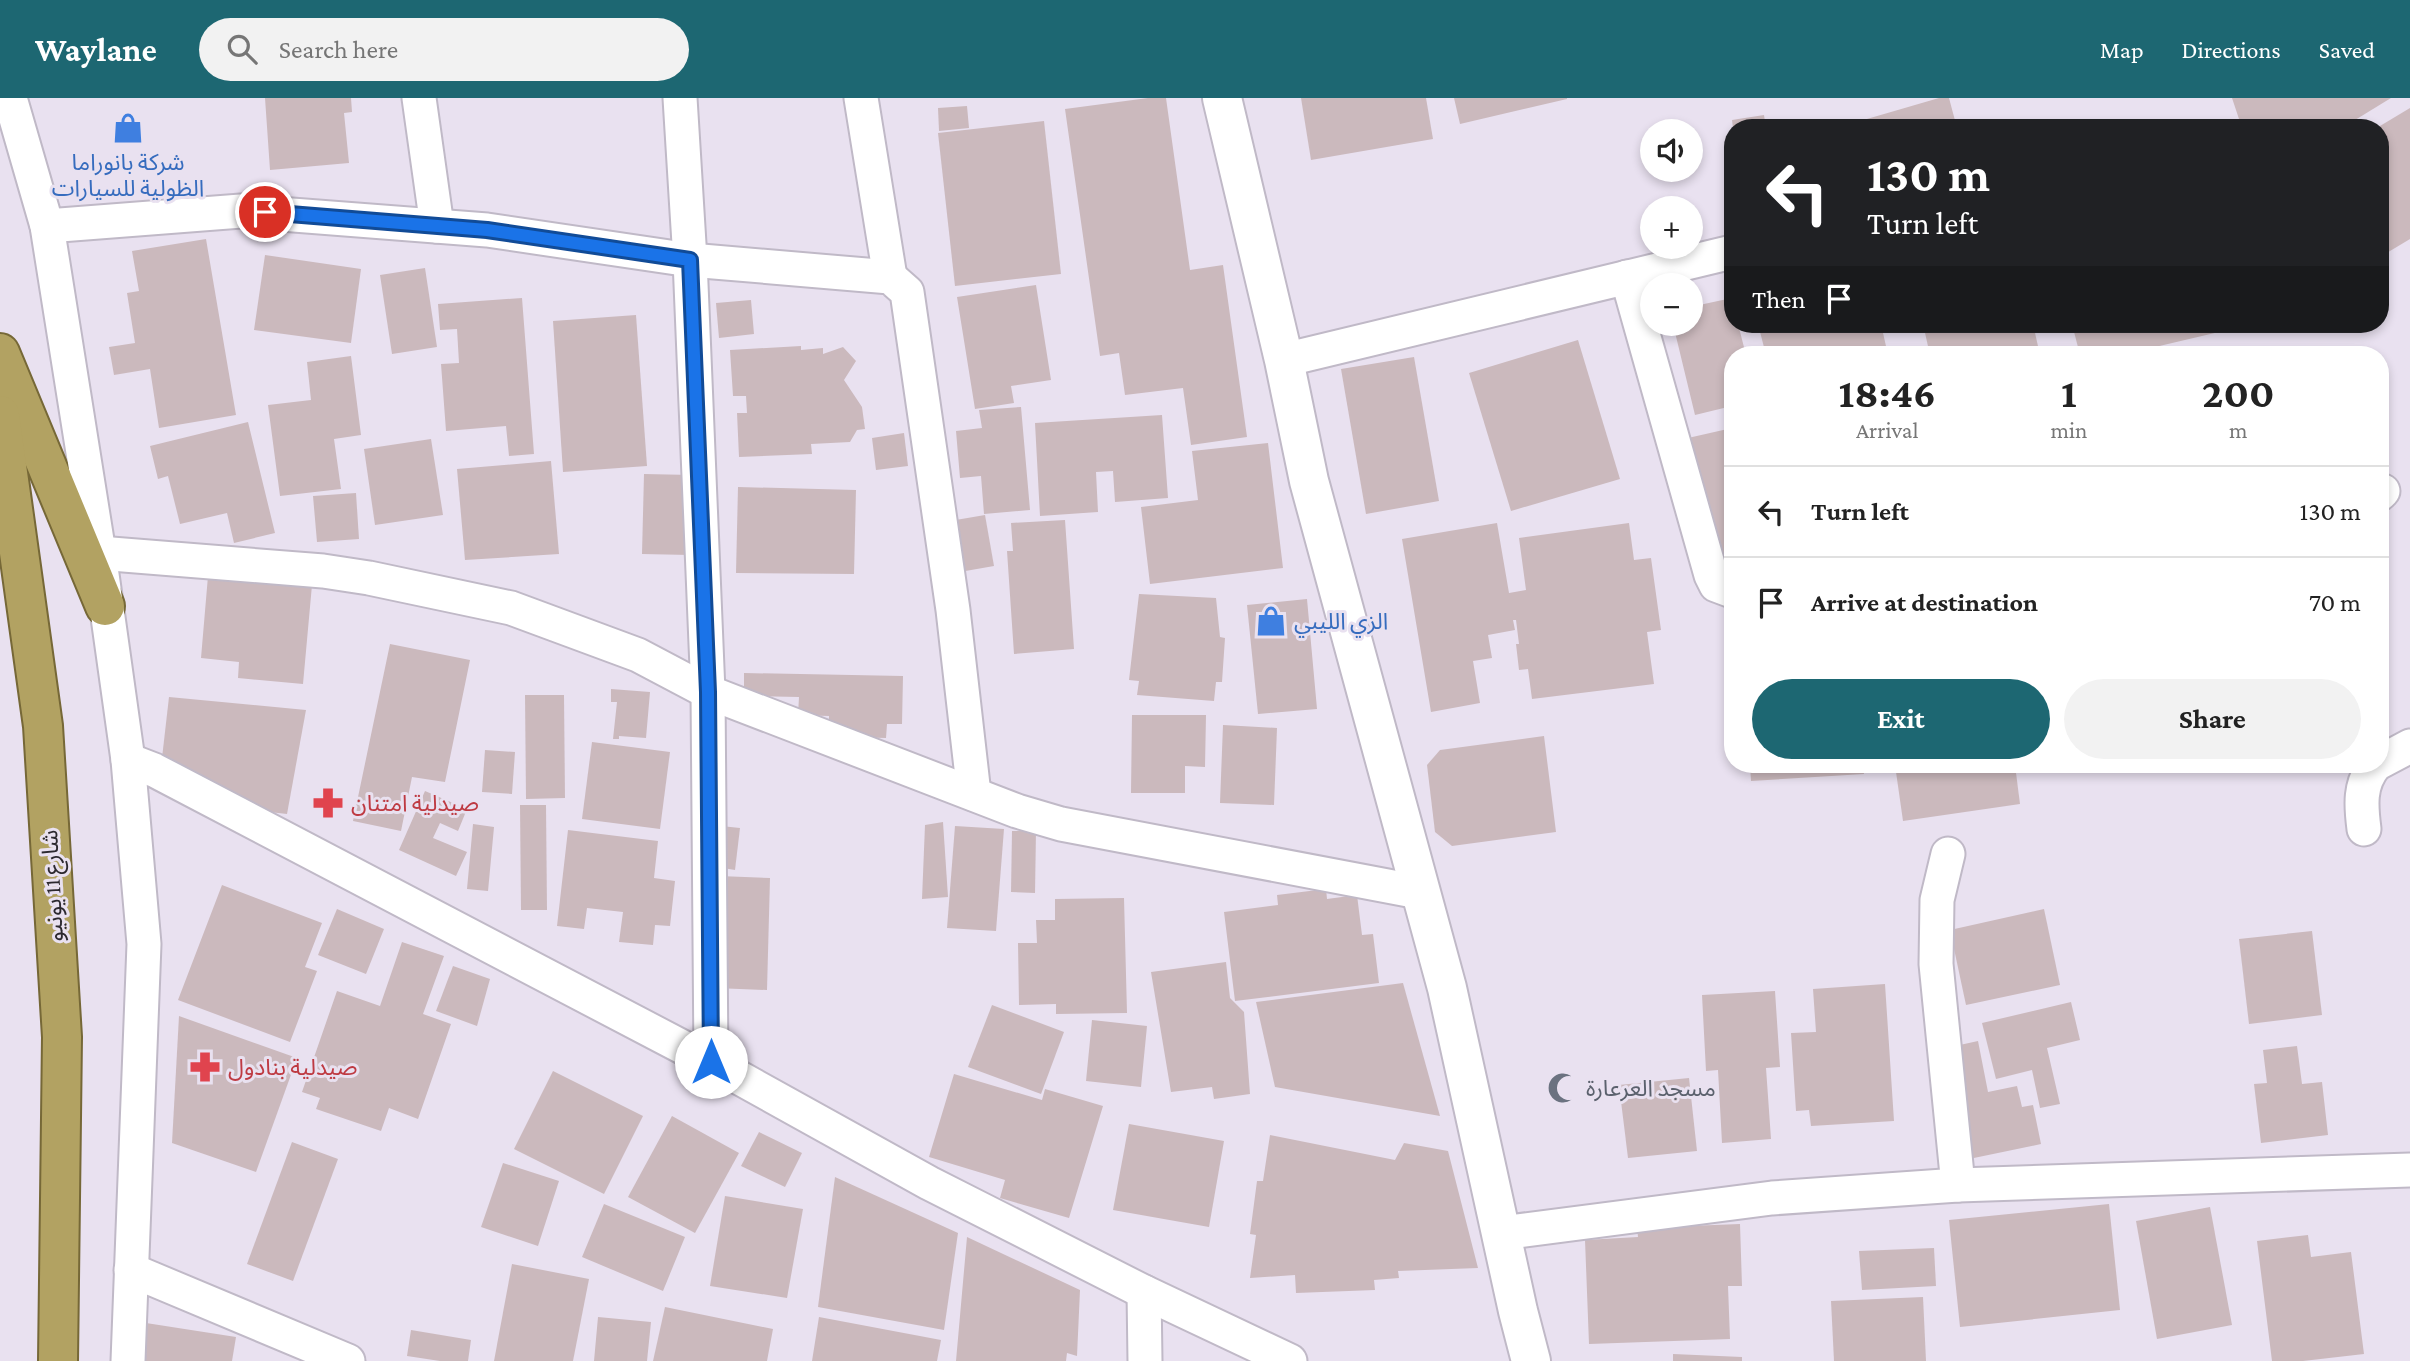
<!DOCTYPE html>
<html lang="en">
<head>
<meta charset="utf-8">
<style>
	body { margin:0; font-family:"Crimson Pro","Noto Sans Arabic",serif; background:#f2f2f2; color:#222; height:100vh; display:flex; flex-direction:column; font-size:26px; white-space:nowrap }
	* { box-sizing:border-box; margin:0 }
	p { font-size:23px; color:#767676 }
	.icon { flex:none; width:38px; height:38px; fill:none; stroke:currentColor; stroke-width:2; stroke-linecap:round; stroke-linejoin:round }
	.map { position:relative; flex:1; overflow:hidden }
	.details { position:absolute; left:1724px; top:248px; width:665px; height:427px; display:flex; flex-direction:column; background:#fff; border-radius:28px; box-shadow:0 4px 10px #0003 }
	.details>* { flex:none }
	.banner { position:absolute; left:1724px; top:21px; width:665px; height:214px; border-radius:28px; box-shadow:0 4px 10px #0003; background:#202124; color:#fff; overflow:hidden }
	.tools { position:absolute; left:1640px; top:21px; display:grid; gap:14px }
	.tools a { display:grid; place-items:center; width:63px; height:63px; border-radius:50%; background:#fff; box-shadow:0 4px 10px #0003; font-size:35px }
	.pin { position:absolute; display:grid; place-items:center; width:60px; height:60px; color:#fff; margin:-30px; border:4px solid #fff; border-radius:50%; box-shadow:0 2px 7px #0007 }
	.me { position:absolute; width:77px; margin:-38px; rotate:0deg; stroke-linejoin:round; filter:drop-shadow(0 0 5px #0008) }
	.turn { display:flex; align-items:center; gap:24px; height:147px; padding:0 28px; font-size:32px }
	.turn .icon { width:91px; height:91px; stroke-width:2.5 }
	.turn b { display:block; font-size:49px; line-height:60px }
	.then { display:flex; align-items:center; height:66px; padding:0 28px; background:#0003; gap:14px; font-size:26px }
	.eta { display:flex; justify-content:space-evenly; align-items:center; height:119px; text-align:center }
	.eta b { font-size:42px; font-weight:700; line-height:49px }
	.primary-button { display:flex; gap:14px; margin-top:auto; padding:14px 28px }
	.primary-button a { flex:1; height:80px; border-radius:42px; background:#1d6772; color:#fff; font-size:28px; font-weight:700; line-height:80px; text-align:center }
	.primary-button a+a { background:#f2f2f2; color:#222 }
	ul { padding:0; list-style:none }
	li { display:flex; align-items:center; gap:21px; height:91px; padding:0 28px; border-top:2px solid #e0e0e0 }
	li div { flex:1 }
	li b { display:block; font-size:26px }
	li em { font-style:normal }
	header { display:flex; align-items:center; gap:42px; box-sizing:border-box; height:98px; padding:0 35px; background:#1d6772; color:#fff }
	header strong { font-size:33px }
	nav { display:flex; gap:38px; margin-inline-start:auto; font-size:24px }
	.search { width:490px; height:63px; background:#f2f2f2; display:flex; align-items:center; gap:18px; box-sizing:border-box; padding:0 24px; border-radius:38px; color:#767676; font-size:26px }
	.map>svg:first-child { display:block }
	.building { fill:#cbb9bd }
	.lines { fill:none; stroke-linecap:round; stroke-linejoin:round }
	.minor-casing { stroke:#c0b9c7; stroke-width:37 }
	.secondary-casing { stroke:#c0b9c7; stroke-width:42 }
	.trunk-casing { stroke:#766837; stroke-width:42 }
	.minor { stroke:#fff; stroke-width:33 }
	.secondary { stroke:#fff; stroke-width:38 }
	.trunk { stroke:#b2a262; stroke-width:38 }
	.route-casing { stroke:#114b97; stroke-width:18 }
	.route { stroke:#1a73e8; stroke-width:12 }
	.labels { text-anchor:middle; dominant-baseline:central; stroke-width:6; stroke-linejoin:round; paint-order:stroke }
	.shop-label { font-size:23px; fill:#366cbe; stroke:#e9e1f0 }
	.health-label { font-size:23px; fill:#be3a42; stroke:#e9e1f0; text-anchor:start }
	.street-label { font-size:23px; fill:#2c292f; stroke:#e9e1f0 }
	.worship-label { font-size:23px; fill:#5b616d; stroke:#e9e1f0; text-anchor:start }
</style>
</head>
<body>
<header>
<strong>Waylane</strong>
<div class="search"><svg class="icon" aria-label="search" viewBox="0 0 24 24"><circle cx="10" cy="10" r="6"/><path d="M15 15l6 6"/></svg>Search here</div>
<nav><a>Map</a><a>Directions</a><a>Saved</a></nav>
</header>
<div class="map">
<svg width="2410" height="1263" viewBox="0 0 2410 1263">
	<rect width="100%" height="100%" fill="#e9e1f0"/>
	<g class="building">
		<polygon points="265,0 351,0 352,14 344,15 349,65 270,72"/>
		<polygon points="1148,0 1166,0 1190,172 1223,167 1247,339 1191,347 1183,290 1125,297 1119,255 1100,258 1065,11"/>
		<polygon points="1301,0 1426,0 1433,41 1311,62"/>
		<polygon points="1454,0 1567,0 1567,1 1460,26"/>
		<polygon points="1939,0 1949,0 1957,30 1836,30"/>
		<polygon points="2232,0 2391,0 2342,30 2242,30"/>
		<polygon points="967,8 969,30 939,33 938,10"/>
		<polygon points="2410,10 2410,141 2380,159 2380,28"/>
		<polygon points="1764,17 1766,30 1733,30 1732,22"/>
		<polygon points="1044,23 1061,176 955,188 938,35"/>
		<polygon points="206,141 236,317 159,330 150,271 114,277 109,249 135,245 127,195 139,193 132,153"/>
		<polygon points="265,157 361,171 351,245 254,232"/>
		<polygon points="425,170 437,249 392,256 380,177"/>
		<polygon points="1036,187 1051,282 1011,288 1014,305 975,311 957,199"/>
		<polygon points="522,200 534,356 509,358 506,328 446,333 441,266 459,265 457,231 440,232 438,206"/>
		<polygon points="1732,200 1732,226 1738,226 1746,257 1732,257 1732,308 1695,317 1673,226 1690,226 1690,209"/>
		<polygon points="751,202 754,236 719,240 716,205"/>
		<polygon points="636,217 647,368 563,374 553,223"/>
		<polygon points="1758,226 1881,226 1888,257 1838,257 1836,249 1800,257 1766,257"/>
		<polygon points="1923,226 2033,226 2040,257 1930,257"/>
		<polygon points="2072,226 2217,226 2219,234 2121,257 2080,257"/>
		<polygon points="1578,242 1620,381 1511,413 1469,275"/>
		<polygon points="801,248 801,252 823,250 823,256 843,249 856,263 844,282 862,309 865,331 857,332 850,344 811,346 812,356 739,359 737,315 747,315 746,298 733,298 730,252"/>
		<polygon points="351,258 361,337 334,341 341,391 280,398 268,307 311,302 307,264"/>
		<polygon points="1414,259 1439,403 1366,416 1341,271"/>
		<polygon points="1021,309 1030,412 984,416 981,378 960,380 956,333 982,330 979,312"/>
		<polygon points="1162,317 1168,400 1115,404 1113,373 1096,374 1098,414 1040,418 1035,325"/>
		<polygon points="248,324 275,435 234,445 227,415 180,426 168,378 158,381 150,348"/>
		<polygon points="1732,330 1732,453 1716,457 1688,340"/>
		<polygon points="904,335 908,368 876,372 872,340"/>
		<polygon points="431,341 443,417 375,427 364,351"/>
		<polygon points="1268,345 1283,470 1150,486 1141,409 1198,402 1192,353"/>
		<polygon points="551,363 559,456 465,462 457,371"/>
		<polygon points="644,376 692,377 690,457 642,456"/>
		<polygon points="738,389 856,392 854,476 736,475"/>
		<polygon points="356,395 359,441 317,444 313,398"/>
		<polygon points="985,417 994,468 954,475 944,424"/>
		<polygon points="1065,422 1074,551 1014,556 1007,453 1013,453 1011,425"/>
		<polygon points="1497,425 1509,495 1526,492 1519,440 1629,425 1634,462 1651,460 1661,532 1647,534 1654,586 1532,601 1528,571 1519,572 1516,546 1519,546 1516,522 1513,522 1515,532 1488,537 1492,560 1473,563 1480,605 1431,614 1402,441"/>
		<polygon points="208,478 312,487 303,586 238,580 239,564 201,560"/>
		<polygon points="1139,496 1216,500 1220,539 1225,540 1222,584 1216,584 1214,603 1137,597 1139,583 1129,582"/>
		<polygon points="1307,501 1317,611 1258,616 1247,507"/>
		<polygon points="390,546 470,562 445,684 412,679 401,733 353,723"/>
		<polygon points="2380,565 2388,618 2380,619"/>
		<polygon points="744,575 903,578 902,626 887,626 886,640 846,639 829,630 829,618 798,617 799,599 744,598"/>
		<polygon points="611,591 650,594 646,640 619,638 619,641 613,641 617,604 611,604"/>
		<polygon points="525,597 564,597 565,700 526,701"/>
		<polygon points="169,599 306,612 287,716 235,710 162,660"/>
		<polygon points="1132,617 1206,617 1205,669 1185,668 1185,695 1131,695"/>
		<polygon points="1223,627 1277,630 1274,707 1220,705"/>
		<polygon points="1544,638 1556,734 1452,748 1435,734 1427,667 1440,652"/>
		<polygon points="592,644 670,654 660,731 582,721"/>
		<polygon points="485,652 515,654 512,696 482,694"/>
		<polygon points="1750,667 1863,667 1864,676 1751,683"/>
		<polygon points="1895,667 2015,667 2020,706 1903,723"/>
		<polygon points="425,693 467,711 458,733 440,725 433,740 467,754 456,778 399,752"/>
		<polygon points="520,707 546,707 547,812 521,812"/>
		<polygon points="943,724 948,799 922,801 925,727"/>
		<polygon points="473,726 494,729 488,793 467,791"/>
		<polygon points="721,728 740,730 735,772 717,769"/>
		<polygon points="955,728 1004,731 996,833 947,830"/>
		<polygon points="568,732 658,743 654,780 675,783 670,828 655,827 653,847 619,844 623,814 587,810 584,831 557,828"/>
		<polygon points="1012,733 1036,733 1035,795 1011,794"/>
		<polygon points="719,778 770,780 767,892 715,890"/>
		<polygon points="222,787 322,825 305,869 317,873 290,944 178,902"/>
		<polygon points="1326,791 1327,801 1357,797 1362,837 1373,836 1379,885 1235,903 1224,814 1278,807 1277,797"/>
		<polygon points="1124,800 1127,915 1056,916 1056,906 1019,907 1018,845 1037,845 1036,822 1055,822 1055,801"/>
		<polygon points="337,811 384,831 366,876 318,857"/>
		<polygon points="2044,811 2060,887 1966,907 1950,832"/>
		<polygon points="2312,833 2322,917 2249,926 2239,841"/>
		<polygon points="402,844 444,858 423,916 451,926 418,1021 389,1010 381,1033 316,1011 320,1000 302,994 337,893 380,908"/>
		<polygon points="1226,864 1230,900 1244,914 1250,996 1214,1001 1212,989 1171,994 1151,874"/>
		<polygon points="453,868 490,881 477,928 436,913"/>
		<polygon points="1403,885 1440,1018 1275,989 1256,904"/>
		<polygon points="1885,886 1894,1023 1811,1028 1809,1012 1796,1013 1791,935 1816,934 1813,891"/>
		<polygon points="1775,893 1780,969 1766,970 1771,1041 1722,1045 1718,972 1706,973 1702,897"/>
		<polygon points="2071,904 2080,942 2047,950 2060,1006 2040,1010 2032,972 1996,981 1982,925"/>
		<polygon points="992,907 1064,934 1041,996 968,969"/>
		<polygon points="179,918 297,960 256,1074 172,1045"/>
		<polygon points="1092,922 1147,928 1141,989 1086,983"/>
		<polygon points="1978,943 1988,994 2017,988 2022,1009 2033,1007 2041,1046 1969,1061 1946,950"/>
		<polygon points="2297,948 2302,986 2322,984 2328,1037 2261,1045 2254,986 2267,985 2263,952"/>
		<polygon points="553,973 643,1018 604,1096 514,1051"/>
		<polygon points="954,976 1042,1002 1045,991 1103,1008 1069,1120 1000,1100 1005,1082 929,1059"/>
		<polygon points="1689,980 1697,1053 1628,1060 1619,987"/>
		<polygon points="672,1018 739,1055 695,1135 628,1099"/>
		<polygon points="1129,1026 1224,1043 1209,1129 1113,1112"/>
		<polygon points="759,1034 802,1055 785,1089 741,1068"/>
		<polygon points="1270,1037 1395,1062 1404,1045 1448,1053 1478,1170 1398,1173 1399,1180 1374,1182 1375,1192 1296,1195 1295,1177 1250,1180 1256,1137 1250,1136 1257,1083 1263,1083"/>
		<polygon points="292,1044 338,1061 293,1183 247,1166"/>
		<polygon points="503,1065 559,1083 538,1148 481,1129"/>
		<polygon points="835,1079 958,1135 944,1232 818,1209"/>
		<polygon points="725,1098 803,1111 787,1200 710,1188"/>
		<polygon points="604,1106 685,1139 663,1193 582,1159"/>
		<polygon points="2109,1106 2120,1212 1960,1229 1949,1122"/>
		<polygon points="2210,1109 2232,1227 2157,1241 2136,1123"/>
		<polygon points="1740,1126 1742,1188 1728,1188 1730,1241 1589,1246 1585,1142 1638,1139 1637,1130"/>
		<polygon points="2308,1137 2311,1159 2351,1154 2364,1256 2303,1263 2272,1263 2257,1143"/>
		<polygon points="967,1139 1080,1192 1077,1258 1067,1255 1066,1263 956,1263"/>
		<polygon points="1934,1150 1936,1188 1862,1192 1859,1153"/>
		<polygon points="512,1166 589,1181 573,1263 494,1263"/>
		<polygon points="1923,1199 1926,1263 1834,1263 1831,1203"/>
		<polygon points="665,1209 773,1231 767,1263 653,1263"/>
		<polygon points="598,1219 651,1224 647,1263 594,1263"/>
		<polygon points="819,1219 941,1242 937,1263 812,1263"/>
		<polygon points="146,1225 236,1239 232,1263 145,1263"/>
		<polygon points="411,1232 471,1242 468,1263 440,1263 407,1258"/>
		<polygon points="1673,1256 1742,1259 1742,1263 1673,1263"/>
	</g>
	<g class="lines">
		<g class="minor-casing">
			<g id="minor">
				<polyline points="10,0 47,128 99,455 128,662 144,846 128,1263"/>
				<polyline points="419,0 437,128"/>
				<polyline points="680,0 690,162 708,594 711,964"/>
				<polyline points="861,0 890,179"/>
				<polyline points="47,128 241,113 487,132 690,162 890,179 907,194 953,512 974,696"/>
				<polyline points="1627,179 1711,477 1716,487 1732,493"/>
				<polyline points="1284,262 1732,154"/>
				<polyline points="2380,396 2383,393"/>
				<polyline points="99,455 323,473 369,480 511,510 638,557 708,594 1017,713 1061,726 1419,794"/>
				<polyline points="128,662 154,672 711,964 929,1085 1144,1194 1290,1263"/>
				<polyline points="2380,664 2410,648"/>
				<path d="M2364,731C2361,708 2359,686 2375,667"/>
				<polyline points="1948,756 1937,802 1936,866 1958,1087"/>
				<polyline points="1501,1135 1772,1100 1958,1087 2410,1072"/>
				<polyline points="131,1172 348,1263"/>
				<polyline points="1144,1194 1145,1263"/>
			</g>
		</g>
		<g class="secondary-casing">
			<polyline id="secondary" points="1222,0 1284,262 1309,383 1447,890 1518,1213 1531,1263"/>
		</g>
		<g class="trunk-casing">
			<g id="trunk">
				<polyline points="0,255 105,508"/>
				<polyline points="0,317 43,628 62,939 58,1263"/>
			</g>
		</g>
		<use href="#minor" class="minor"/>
		<use href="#secondary" class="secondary"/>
		<use href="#trunk" class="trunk"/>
	</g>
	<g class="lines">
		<g class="route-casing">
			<polyline id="route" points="265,114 487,132 690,162 708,594 711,964"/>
		</g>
		<use href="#route" class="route"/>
	</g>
	<defs>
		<g id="shop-bare" transform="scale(2.415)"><path d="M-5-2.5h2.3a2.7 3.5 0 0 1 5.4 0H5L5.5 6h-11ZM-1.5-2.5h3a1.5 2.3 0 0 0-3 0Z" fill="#3f7fe0" stroke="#e9e1f0" stroke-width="2.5" paint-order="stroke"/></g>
		<g id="pharmacy-bare" transform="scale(2.415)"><path d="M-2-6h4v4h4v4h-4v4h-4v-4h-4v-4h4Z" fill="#e0444e" stroke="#e9e1f0" stroke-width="2.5" paint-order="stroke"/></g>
		<g id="mosque-bare" transform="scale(2.415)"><path d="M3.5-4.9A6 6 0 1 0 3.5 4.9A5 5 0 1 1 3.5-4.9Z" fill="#6b7280" stroke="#e9e1f0" stroke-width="2.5" paint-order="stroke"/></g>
	</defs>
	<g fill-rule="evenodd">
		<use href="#shop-bare" x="128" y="30"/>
		<use href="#shop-bare" x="1271" y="523"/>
		<use href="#pharmacy-bare" x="328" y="705"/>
		<use href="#pharmacy-bare" x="205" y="969"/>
		<use href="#mosque-bare" x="1563" y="990"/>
	</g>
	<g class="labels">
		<g class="shop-label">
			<text x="128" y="64">شركة بانوراما<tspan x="128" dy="26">الظولية للسيارات</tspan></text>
			<text x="1294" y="523" text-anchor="start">الزي الليبي</text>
		</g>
		<g class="health-label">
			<text x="351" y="705">صيدلية امتنان</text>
			<text x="228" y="969">صيدلية بنادول</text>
		</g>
		<g class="street-label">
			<text transform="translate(52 788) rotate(-93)">شارع 11 يونيو</text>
		</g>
		<g class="worship-label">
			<text x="1586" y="990">مسجد العرعارة</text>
		</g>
	</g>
</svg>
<div class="tools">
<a><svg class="icon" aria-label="sound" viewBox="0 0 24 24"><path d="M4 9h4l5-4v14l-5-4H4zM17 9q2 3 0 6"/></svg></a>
<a>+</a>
<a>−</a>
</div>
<div class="pin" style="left:265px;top:114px;background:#d93025"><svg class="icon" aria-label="arrive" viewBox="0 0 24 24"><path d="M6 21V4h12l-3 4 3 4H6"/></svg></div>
<svg class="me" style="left:711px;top:964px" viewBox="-20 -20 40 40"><circle r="19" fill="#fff"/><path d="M0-13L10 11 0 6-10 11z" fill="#1a73e8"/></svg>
<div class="banner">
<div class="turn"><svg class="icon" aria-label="left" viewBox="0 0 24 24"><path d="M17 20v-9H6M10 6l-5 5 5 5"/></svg><div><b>130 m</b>Turn left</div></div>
<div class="then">Then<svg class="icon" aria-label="arrive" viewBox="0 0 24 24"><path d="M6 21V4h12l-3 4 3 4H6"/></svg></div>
</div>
<section class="details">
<div class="eta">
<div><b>18:46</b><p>Arrival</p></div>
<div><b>1</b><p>min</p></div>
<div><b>200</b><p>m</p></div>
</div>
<ul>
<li><svg class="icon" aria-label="left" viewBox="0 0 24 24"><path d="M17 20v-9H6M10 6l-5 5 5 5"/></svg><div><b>Turn left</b></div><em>130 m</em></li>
<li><svg class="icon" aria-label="arrive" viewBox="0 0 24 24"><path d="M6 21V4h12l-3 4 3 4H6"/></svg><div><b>Arrive at destination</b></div><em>70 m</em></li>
</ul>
<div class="primary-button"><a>Exit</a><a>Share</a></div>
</section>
</div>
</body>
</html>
